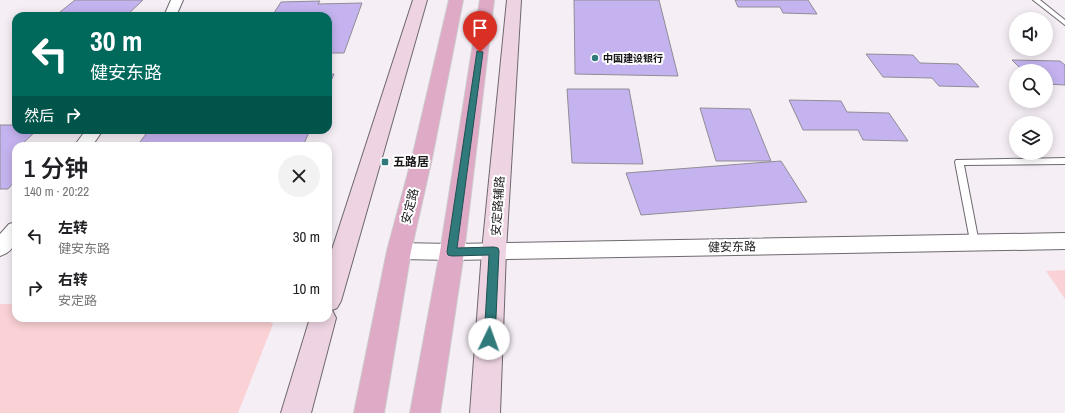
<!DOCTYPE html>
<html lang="zh">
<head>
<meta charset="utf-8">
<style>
	body { margin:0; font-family:"Archivo Narrow","Noto Sans SC",sans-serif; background:#f2f2f2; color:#202124; height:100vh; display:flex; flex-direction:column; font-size:15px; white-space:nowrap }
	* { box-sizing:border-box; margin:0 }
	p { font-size:13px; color:#757577 }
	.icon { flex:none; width:22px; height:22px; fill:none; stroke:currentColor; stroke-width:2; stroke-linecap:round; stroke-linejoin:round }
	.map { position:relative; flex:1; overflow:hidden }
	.drawer { position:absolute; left:12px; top:142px; width:320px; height:180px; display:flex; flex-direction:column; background:#fff; border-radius:12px; box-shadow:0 2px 10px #0003 }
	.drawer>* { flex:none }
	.banner { position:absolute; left:12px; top:12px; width:320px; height:122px; border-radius:12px; box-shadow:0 2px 10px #0003; background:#00695c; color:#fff; overflow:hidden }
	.controls { position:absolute; left:1009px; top:12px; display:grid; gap:8px }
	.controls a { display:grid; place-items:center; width:44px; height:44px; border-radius:50%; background:#fff; box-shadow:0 2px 10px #0003; font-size:20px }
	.pin { position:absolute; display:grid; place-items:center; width:34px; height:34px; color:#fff; margin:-41px -17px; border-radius:50% 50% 50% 0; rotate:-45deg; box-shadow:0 0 4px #0007 }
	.pin .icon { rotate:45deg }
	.me { position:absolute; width:44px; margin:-22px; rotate:3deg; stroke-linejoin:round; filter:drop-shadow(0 0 3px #0008) }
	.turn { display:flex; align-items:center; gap:14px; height:84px; padding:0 12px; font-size:18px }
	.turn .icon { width:52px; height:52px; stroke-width:2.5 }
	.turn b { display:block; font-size:28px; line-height:34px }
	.then { display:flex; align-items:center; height:38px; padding:0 12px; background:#0003; gap:8px; font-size:15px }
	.round { display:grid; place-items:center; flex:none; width:42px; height:42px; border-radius:21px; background:#f2f2f2 }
	.summary { display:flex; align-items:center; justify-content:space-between; height:68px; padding:0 12px }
	h1 { font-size:24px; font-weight:600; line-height:30px }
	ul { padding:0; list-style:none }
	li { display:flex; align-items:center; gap:12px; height:52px; padding:0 12px }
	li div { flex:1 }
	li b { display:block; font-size:15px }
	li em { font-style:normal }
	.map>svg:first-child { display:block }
	.green { fill:#fad1d4 }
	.building { fill:#c5b3ef; stroke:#908d96 }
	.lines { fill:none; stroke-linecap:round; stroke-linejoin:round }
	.lane-casing { stroke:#6e686f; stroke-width:2 }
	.street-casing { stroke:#6e686f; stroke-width:2 }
	.secondary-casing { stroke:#6e686f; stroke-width:2 }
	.primary-casing { stroke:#cdcccd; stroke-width:2 }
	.lane { fill:#fff; fill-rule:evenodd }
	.street { fill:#fff; fill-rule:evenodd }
	.secondary { fill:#eed4e2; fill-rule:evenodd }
	.primary { fill:#deaac5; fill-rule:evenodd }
	.route { fill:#307a7c; stroke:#1f4f51 }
	.poi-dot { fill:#307a7c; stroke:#fff; stroke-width:1.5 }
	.labels { text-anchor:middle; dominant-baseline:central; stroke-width:4; stroke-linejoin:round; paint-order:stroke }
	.far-poi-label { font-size:10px; font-weight:bold; fill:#1b181b; stroke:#fff; text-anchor:start }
	.poi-label { font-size:12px; font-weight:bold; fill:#1b181b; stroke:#fff; text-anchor:start }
	.street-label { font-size:12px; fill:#1b181b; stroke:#fff }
</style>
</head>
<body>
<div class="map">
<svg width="1065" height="413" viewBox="0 0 1065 413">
	<rect width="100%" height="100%" fill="#f5eef5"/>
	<g class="green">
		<polygon points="1065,270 1065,299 1046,271"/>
		<polygon points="0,304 16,304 16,318 264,318 273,324 238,413 0,413"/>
	</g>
	<g class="building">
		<polygon points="75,0 143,0 126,16 55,16"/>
		<polygon points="574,0 659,0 678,76 575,74"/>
		<polygon points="735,0 808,0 817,14 783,13 780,7 738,7"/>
		<polygon points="320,1 318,4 362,3 344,53 328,53 328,16 272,16 281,2"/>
		<polygon points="866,54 913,55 920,63 958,64 979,87 939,86 932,78 883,77"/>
		<polygon points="1012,60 1060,61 1065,65 1065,85 1046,84 1046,71 1023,71"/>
		<polygon points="328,74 334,74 328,88"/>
		<polygon points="567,89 629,89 643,164 572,163"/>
		<polygon points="789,100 841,101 847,112 889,113 908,141 863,140 858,130 803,130"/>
		<polygon points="700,108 750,109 771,161 716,161"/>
		<polygon points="0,125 16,125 16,130 37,130 20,146 16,146 16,150 12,154 16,154 16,180 8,189 0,189"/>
		<polygon points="149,130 310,130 303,146 137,146"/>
		<polygon points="781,161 807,202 641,215 626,173"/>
	</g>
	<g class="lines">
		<g class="lane-casing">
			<g id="lane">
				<polygon points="1033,0 1040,0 1065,20 1065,25"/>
				<polygon points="1065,158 1065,164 964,165 979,243 977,246 971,246 955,162 956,160"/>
			</g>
		</g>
		<g class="street-casing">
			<g id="street">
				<polygon points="171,0 183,0 176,16 164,16"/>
				<polygon points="86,130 103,130 92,146 74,146"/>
				<path d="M16,222C16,238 18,250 0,256V234L9,224Z"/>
				<polygon points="1065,233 1065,249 452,260 399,259 392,256 389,251 392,246 399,243 452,244"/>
			</g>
		</g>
		<g class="secondary-casing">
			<g id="secondary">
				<polygon points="413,0 427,0 341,301 337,308 332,310 336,318 311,413 281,413 310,318 328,318 328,262"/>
				<polygon points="507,0 521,0 506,251 500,413 470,413 482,251"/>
			</g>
		</g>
		<g class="primary-casing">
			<g id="primary">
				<polygon points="449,0 463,0 432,158 411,251 384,413 354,413 387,251 412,158"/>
				<polygon points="480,0 494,0 464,252 440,413 410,413 440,252"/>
			</g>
		</g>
		<use href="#lane" class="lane"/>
		<use href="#street" class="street"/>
		<use href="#secondary" class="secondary"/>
		<use href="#primary" class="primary"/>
	</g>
	<polygon class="route" points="477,51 483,52 457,248 494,247 498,248 499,251 495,339 493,343 489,344 485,343 484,339 489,255 452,256 448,255 447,252"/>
	<g class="poi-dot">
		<circle cx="595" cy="58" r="4"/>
		<rect x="381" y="158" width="8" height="8" rx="2"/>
	</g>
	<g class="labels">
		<g class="far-poi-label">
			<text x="603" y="58">中国建设银行</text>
		</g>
		<g class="poi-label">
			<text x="393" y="162">五路居</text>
		</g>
		<g class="street-label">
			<text transform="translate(410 206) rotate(-76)">安定路</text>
			<text transform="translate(498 206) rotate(-86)">安定路辅路</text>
			<text transform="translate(732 247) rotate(-1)">健安东路</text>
		</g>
	</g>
</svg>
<div class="controls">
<a><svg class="icon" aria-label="sound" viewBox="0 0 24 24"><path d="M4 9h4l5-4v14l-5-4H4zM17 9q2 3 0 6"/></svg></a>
<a><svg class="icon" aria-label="search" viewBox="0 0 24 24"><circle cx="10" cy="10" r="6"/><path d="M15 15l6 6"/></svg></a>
<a><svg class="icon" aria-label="layers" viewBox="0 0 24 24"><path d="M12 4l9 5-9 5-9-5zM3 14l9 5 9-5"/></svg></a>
</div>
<div class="pin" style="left:480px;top:52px;background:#d93025"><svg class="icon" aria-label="arrive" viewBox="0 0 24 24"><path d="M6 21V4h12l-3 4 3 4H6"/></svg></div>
<svg class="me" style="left:489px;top:339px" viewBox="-20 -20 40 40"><circle r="19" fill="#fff"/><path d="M0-13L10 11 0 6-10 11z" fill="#307a7c"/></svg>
<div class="banner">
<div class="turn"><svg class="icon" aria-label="left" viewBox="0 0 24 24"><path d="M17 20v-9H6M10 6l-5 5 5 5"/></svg><div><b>30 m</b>健安东路</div></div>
<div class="then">然后<svg class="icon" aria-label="right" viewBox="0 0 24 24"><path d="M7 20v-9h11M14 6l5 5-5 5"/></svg></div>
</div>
<section class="drawer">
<div class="summary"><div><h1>1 分钟</h1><p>140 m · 20:22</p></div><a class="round"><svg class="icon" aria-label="close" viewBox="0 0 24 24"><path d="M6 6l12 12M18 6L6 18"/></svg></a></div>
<ul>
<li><svg class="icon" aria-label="left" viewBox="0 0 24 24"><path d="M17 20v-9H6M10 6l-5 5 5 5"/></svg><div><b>左转</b><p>健安东路</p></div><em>30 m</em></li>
<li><svg class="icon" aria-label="right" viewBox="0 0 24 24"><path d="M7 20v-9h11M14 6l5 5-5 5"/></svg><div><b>右转</b><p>安定路</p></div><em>10 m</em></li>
</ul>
</section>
</div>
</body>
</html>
